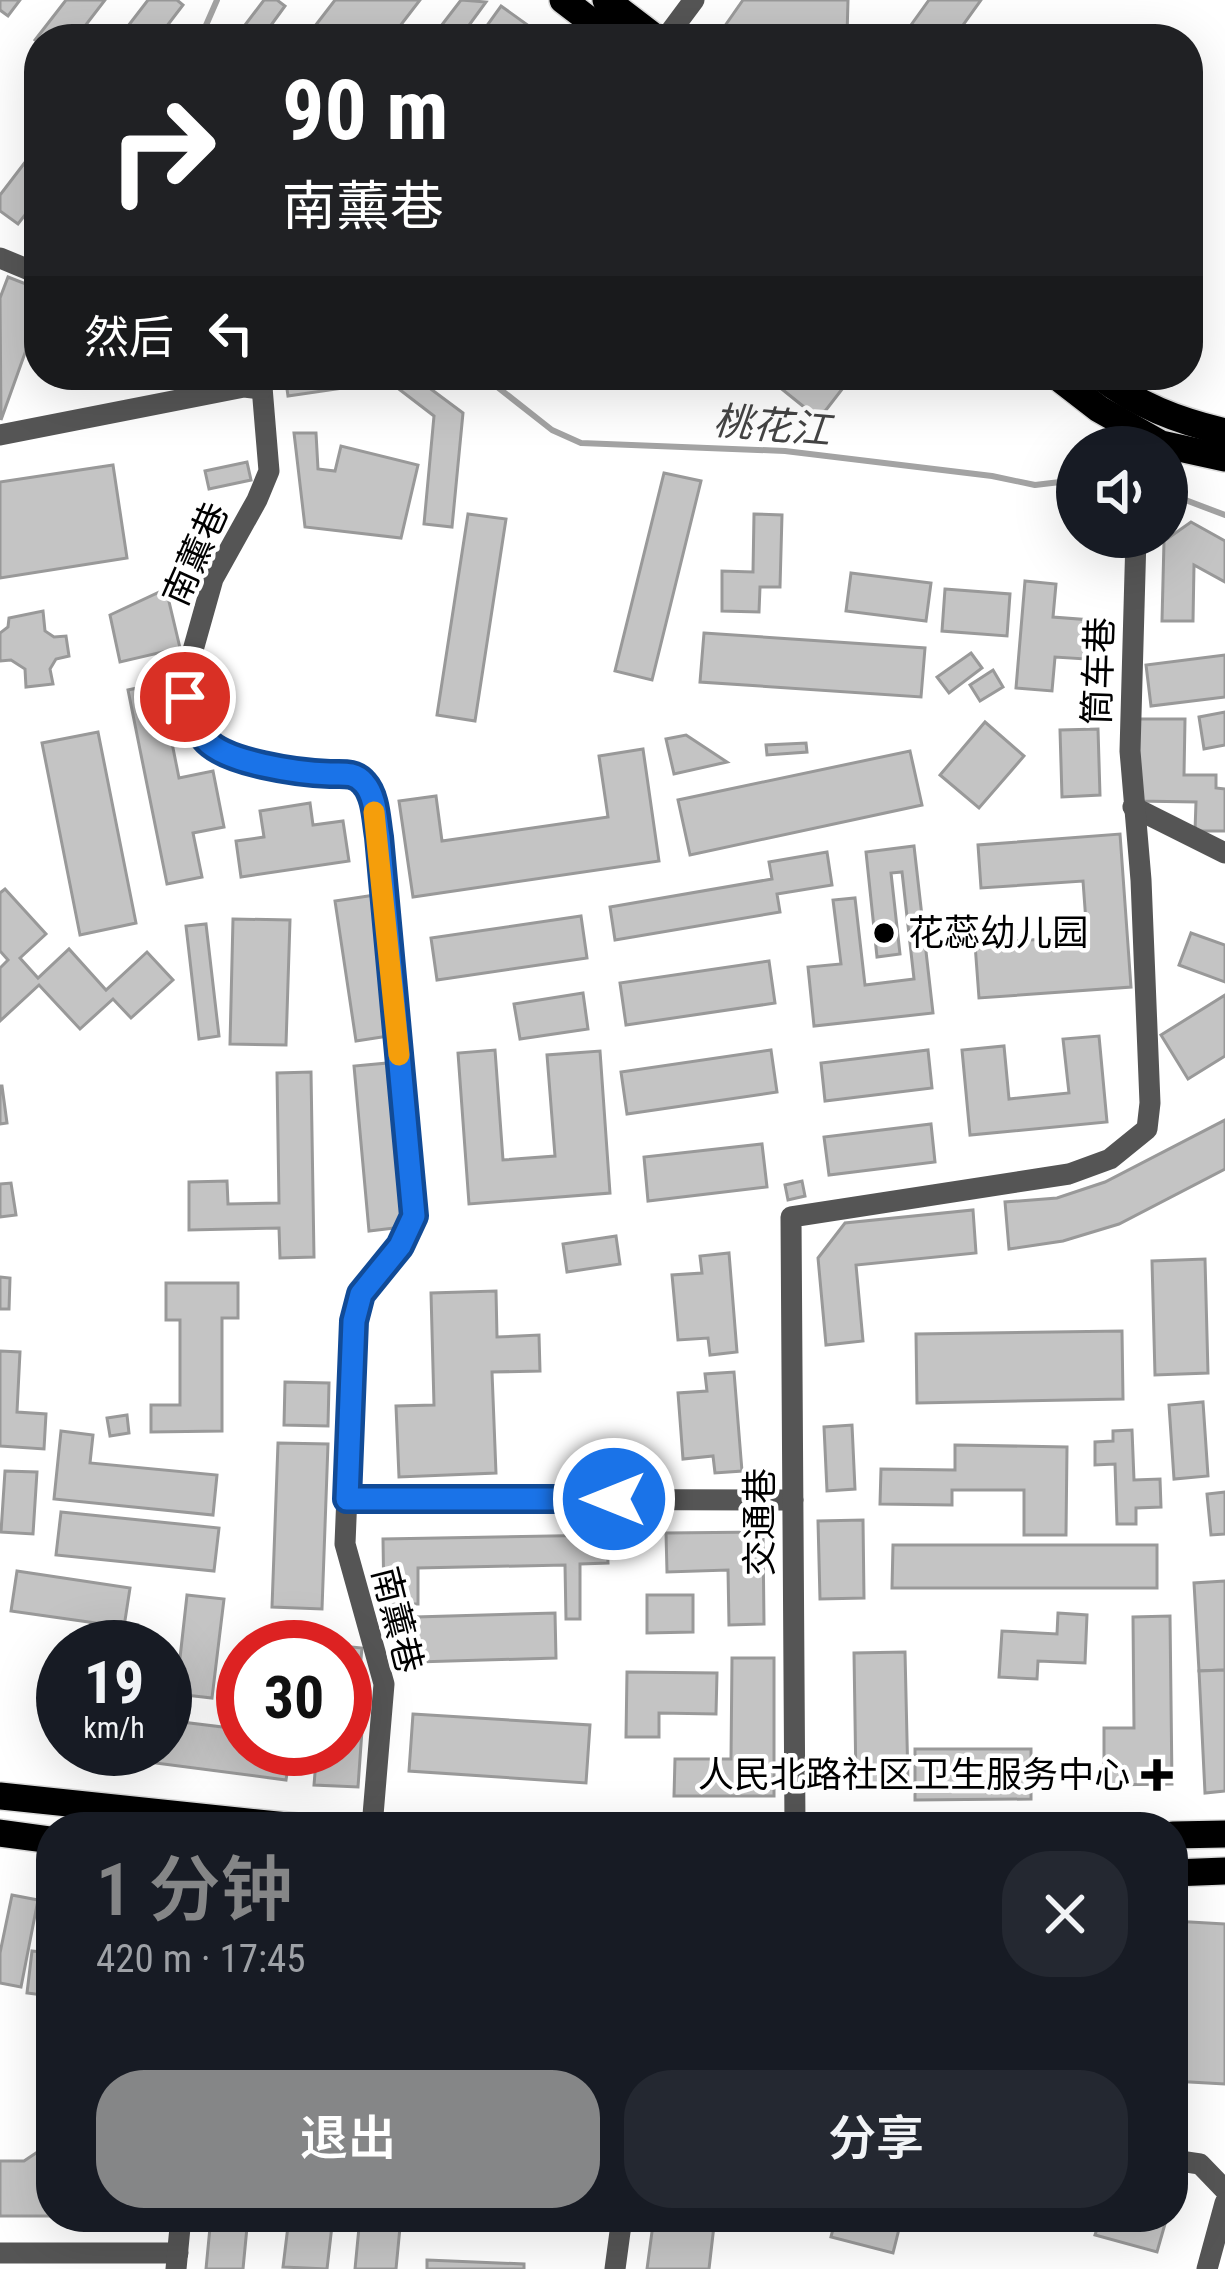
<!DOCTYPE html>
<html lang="zh">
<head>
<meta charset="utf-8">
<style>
	body { margin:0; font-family:"Roboto Condensed","Noto Sans SC",sans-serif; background:#242831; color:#f1f3f6; height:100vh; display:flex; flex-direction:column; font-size:45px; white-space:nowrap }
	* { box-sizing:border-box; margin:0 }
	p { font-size:39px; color:#9ea1a6 }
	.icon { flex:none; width:66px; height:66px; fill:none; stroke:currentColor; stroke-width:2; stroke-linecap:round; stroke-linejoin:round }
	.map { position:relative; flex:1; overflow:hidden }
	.side { position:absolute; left:36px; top:1812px; width:1152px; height:420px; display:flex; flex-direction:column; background:#171b24; border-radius:48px; box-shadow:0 12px 48px #0002 }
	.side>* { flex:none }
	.banner { position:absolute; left:24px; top:24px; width:1179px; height:366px; border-radius:48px; box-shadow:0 12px 48px #0002; background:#202124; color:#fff; overflow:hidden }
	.tools { position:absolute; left:1056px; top:426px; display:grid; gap:24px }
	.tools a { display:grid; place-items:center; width:132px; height:132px; border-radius:50%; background:#171b24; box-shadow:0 12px 48px #0002; font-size:60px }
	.speed { position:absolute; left:36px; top:1620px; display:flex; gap:24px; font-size:60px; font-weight:700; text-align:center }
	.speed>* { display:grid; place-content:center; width:156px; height:156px; border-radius:50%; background:#171b24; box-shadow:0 12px 48px #0002; line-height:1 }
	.speed small { font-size:30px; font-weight:400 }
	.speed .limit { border:18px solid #d22; background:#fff; color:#111 }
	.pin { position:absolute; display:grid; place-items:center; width:102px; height:102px; color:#fff; margin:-51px; border:6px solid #fff; border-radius:50%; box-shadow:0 3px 12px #0007 }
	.me { position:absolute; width:132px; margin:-66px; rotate:270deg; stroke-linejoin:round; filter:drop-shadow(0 0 9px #0008) }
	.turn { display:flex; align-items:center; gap:42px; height:252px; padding:0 60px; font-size:54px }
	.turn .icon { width:156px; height:156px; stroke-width:2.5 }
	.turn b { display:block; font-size:84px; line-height:102px }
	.then { display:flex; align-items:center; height:114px; padding:0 60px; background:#0003; gap:24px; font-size:45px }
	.round { display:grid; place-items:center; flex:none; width:126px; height:126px; border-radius:48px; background:#242831 }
	.headline { display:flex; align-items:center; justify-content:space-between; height:204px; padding:0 60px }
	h1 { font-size:72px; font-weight:600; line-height:90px; color:#858687 }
	.cta { display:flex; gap:24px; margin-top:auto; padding:24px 60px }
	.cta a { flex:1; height:138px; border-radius:48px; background:#858687; color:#fff; font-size:48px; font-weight:600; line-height:138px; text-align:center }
	.cta a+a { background:#242831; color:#f1f3f6 }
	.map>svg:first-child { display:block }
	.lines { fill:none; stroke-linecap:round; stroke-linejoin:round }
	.stream { stroke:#a3a3a3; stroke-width:6 }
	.building { fill:#c4c4c4; stroke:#999; stroke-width:3 }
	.major-casing { stroke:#dbdbdb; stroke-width:30 }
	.minor { stroke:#555; stroke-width:21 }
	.major { stroke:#000; stroke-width:27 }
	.route-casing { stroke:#114b97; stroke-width:30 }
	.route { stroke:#1a73e8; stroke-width:21 }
	.slow { stroke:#f59e0b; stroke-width:21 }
	.poi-dot { fill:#000; stroke:#fff; stroke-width:4.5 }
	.labels { text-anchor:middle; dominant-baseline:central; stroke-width:9; stroke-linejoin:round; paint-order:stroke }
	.street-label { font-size:36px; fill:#000; stroke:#fff }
	.poi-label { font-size:36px; fill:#000; stroke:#fff; text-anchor:start }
	.water-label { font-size:39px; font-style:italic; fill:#444; stroke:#fff }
</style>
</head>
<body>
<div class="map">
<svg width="1225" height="2269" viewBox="0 0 1225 2269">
	<rect width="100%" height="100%" fill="#fff"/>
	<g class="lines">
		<g class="stream">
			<polyline points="200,39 217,0"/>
			<polyline points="482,375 552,430 581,443 785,451 992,476 1035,485 1077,480"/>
			<polyline points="1167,493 1225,515"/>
		</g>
	</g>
	<g class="building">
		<polygon points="0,0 20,0 8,16 0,10"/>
		<polygon points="66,0 105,0 75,39 39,39 39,43 35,40"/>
		<polygon points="148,0 177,0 183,5 157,39 118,39"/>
		<polygon points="264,0 277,0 285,6 261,39 255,39 242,29"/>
		<polygon points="335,0 420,0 390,39 378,39 363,27 354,39 305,39"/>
		<polygon points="461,0 486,2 459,39 431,39"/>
		<polygon points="743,0 848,0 847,36 844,39 735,39 722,30"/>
		<polygon points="929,0 981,0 953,39 901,39"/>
		<polygon points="501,6 547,39 495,39 483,31"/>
		<polygon points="39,144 39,197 18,224 0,211 0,195"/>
		<polygon points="8,277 39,289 39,314 1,420 0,298"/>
		<polygon points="70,375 104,375 100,386"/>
		<polygon points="145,375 168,375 169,380 147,385"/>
		<polygon points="285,375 383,375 384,382 288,396"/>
		<polygon points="398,375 412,375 463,413 452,527 424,524 434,416 391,383"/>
		<polygon points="563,375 588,375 579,387"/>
		<polygon points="787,375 853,375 819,419 778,386"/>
		<polygon points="294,433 316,433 318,469 335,471 341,446 418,465 401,538 305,527"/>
		<polygon points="247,462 251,480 209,489 205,471"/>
		<polygon points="113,465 127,558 0,578 0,482"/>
		<polygon points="664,473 701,481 652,680 615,671"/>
		<polygon points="468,514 506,519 475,721 437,715"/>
		<polygon points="754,514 782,515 780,587 760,587 759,612 722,611 722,571 753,572"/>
		<polygon points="1191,522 1225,541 1225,582 1194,565 1193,621 1162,621 1164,541"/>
		<polygon points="851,573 931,583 926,621 846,611"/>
		<polygon points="1025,581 1056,584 1053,617 1104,621 1101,660 1055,657 1052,691 1016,688"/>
		<polygon points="166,589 180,648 120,662 110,615"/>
		<polygon points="945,589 1010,594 1007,636 942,631"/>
		<polygon points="43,611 45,631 54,637 66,636 69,656 56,659 50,669 53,684 26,687 25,669 11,660 0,661 0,633 8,627 9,618"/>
		<polygon points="704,633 925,648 921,697 700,682"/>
		<polygon points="971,653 982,668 949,693 937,677"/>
		<polygon points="1225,655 1225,697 1151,706 1146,665"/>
		<polygon points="993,670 1003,687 980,701 970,685"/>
		<polygon points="160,683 179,778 213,771 224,827 193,833 202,877 167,884 128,690"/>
		<polygon points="1225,712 1225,745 1204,749 1199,717"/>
		<polygon points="1138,719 1185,719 1184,775 1216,775 1216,788 1225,789 1225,831 1195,831 1196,802 1137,801"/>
		<polygon points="985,722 1024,756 979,808 940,775"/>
		<polygon points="1098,729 1100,795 1062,797 1060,730"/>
		<polygon points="98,732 136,923 80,935 42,743"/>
		<polygon points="686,735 727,762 674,774 666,739"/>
		<polygon points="806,743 807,752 767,755 766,745"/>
		<polygon points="643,749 659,861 413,897 399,801 436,796 442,841 608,817 599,756"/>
		<polygon points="910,751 922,805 690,855 678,800"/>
		<polygon points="310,803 313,825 343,821 349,861 241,877 236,841 264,837 260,811"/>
		<polygon points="1120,834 1131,987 979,998 975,944 1087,936 1083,881 981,888 978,845"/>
		<polygon points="914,846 933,1013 814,1026 808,967 841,964 833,900 855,898 865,985 914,979 902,872 891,873 900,954 877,957 866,852"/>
		<polygon points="827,852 832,885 777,894 780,912 615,940 610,907 772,879 769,862"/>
		<polygon points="5,889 46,934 20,958 38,978 69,949 106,990 147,952 173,980 131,1018 113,999 80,1029 39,985 0,1021 0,968 8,960 0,951 0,893"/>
		<polygon points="375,895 395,1035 356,1041 335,901"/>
		<polygon points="581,916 587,958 437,980 431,938"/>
		<polygon points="233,919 290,920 286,1045 230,1044"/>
		<polygon points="206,924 219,1036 199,1039 186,926"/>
		<polygon points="1191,933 1225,945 1225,982 1179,965"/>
		<polygon points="769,961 775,1003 626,1025 620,983"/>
		<polygon points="583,993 588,1029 520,1039 514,1004"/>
		<polygon points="1225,995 1225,1056 1188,1079 1161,1035"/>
		<polygon points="1099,1036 1107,1122 970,1135 962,1050 1004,1046 1009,1099 1069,1093 1063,1039"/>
		<polygon points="495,1050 503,1160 555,1156 547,1055 600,1051 610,1193 469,1204 458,1053"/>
		<polygon points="771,1050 777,1092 627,1114 621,1072"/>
		<polygon points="928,1050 932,1088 825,1101 821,1063"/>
		<polygon points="388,1063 403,1227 369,1231 354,1066"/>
		<polygon points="311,1072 314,1257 280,1258 279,1228 189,1230 189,1182 227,1181 228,1204 279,1203 277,1073"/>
		<polygon points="0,1086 2,1086 7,1123 0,1124"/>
		<polygon points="1225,1120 1225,1169 1119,1224 1063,1241 1009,1249 1005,1202 1057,1198 1105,1182"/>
		<polygon points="931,1124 935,1162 829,1175 824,1137"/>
		<polygon points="762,1144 767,1187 648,1201 644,1157"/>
		<polygon points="802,1181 805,1196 788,1200 785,1185"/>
		<polygon points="11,1183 16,1215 0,1217 0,1184"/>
		<polygon points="973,1210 976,1253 856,1265 863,1341 826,1345 818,1258 845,1223"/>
		<polygon points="616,1236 620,1264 567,1272 563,1244"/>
		<polygon points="729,1253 737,1352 710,1355 708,1338 678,1340 672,1275 702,1273 700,1256"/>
		<polygon points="1205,1259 1208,1373 1155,1375 1152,1261"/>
		<polygon points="0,1277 10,1278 9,1309 0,1309"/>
		<polygon points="166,1283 238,1283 238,1318 222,1318 222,1431 151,1432 151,1405 180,1405 180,1320 166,1320"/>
		<polygon points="496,1291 497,1337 539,1335 540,1371 492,1372 496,1473 399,1477 396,1406 434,1405 431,1293"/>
		<polygon points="1122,1331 1123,1399 917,1403 916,1334"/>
		<polygon points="0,1351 20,1352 17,1412 46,1414 44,1449 0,1446"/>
		<polygon points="734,1372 742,1471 715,1473 713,1456 683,1459 678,1393 707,1391 705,1374"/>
		<polygon points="285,1382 329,1383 328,1426 284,1425"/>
		<polygon points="1203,1402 1208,1476 1174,1479 1169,1405"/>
		<polygon points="127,1415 129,1433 110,1436 107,1418"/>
		<polygon points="852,1425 855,1489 827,1491 824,1427"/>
		<polygon points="1132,1430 1134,1480 1160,1479 1161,1507 1136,1508 1136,1524 1117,1524 1115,1464 1095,1465 1095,1442 1113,1441 1113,1431"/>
		<polygon points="61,1431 93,1435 90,1463 217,1475 213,1515 54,1499"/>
		<polygon points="278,1443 328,1444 322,1609 272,1607"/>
		<polygon points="955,1445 1067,1447 1066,1535 1024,1535 1024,1490 952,1490 952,1505 880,1504 881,1469 955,1470"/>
		<polygon points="5,1471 37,1472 33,1534 1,1532"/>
		<polygon points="1225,1492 1225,1534 1211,1535 1207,1494"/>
		<polygon points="61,1512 219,1528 214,1571 56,1555"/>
		<polygon points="863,1520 864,1598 820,1599 818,1521"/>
		<polygon points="763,1532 764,1624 729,1625 728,1570 667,1572 666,1533"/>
		<polygon points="607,1535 608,1563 580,1564 580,1619 566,1619 565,1565 418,1568 418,1604 384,1604 383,1539"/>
		<polygon points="893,1545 1157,1545 1157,1588 892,1588"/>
		<polygon points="17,1571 130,1588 124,1627 11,1611"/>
		<polygon points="1225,1581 1225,1670 1199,1671 1194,1583"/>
		<polygon points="187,1595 224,1599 212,1698 176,1694"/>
		<polygon points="647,1595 693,1595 693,1632 647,1633"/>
		<polygon points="555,1613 556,1658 417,1662 416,1617"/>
		<polygon points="1058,1613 1087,1615 1085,1663 1038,1661 1037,1679 999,1677 1002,1631 1057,1634"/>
		<polygon points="1170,1616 1172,1784 1104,1785 1104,1728 1134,1728 1133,1617"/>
		<polygon points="255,1637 362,1648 359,1680 345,1679 345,1647 254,1647"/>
		<polygon points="905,1652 908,1782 856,1783 854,1653"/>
		<polygon points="732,1658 774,1658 774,1796 674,1796 675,1759 731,1759"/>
		<polygon points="1225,1670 1225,1791 1205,1793 1199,1671"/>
		<polygon points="627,1672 717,1673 716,1714 659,1713 659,1737 626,1737"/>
		<polygon points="237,1688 243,1689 243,1749 291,1749 286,1780 94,1755 95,1749 165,1749 165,1720 231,1728"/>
		<polygon points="345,1701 364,1702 358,1787 314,1785 317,1749 345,1749"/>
		<polygon points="413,1714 590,1725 586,1783 409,1771"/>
		<polygon points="915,1749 1031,1749 1031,1799 915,1800"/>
		<polygon points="12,1895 38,1900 21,1987 0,1983 0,1953"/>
		<polygon points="1173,1921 1225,1924 1225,2084 1173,2081"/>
		<polygon points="32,1951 51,1953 51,1996 27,1993"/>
		<polygon points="51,2143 51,2216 0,2216 0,2161 24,2161"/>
		<polygon points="211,2217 248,2217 243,2269 206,2269"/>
		<polygon points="280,2217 333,2217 327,2269 283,2267 289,2218"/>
		<polygon points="360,2217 401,2217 396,2269 355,2269"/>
		<polygon points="429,2217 526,2217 526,2224 428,2219"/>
		<polygon points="654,2217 715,2217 709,2269 647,2269"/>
		<polygon points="836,2217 902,2217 893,2253 831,2237"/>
		<polygon points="1101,2217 1167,2217 1157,2252 1095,2235"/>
		<polygon points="427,2260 524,2264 524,2269 427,2269"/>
	</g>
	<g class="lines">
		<g class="major-casing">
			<g id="major">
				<polyline points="563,0 614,39"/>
				<polyline points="606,0 657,39"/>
				<polyline points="1055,375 1099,409 1161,444 1225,458"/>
				<path d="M1098,375C1139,406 1176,420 1225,432"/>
				<polyline points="0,1796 297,1827"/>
				<polyline points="0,1833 51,1840"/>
				<polyline points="1173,1835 1225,1834"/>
				<polyline points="1173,1873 1225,1871"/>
			</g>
		</g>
		<g class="minor">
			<polyline points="665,39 694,0"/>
			<polyline points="0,258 39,274"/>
			<polyline points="261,375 269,471 257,500 213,579 186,675 186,697 205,739 218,751 262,764 325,774 349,774 363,780 372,796 379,837 414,1217 400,1246 361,1294 354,1320 345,1544 384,1684 372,1827"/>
			<polyline points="0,435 244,387 262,389"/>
			<polyline points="1133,807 1225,853"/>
			<polyline points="347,1499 793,1500"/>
			<polyline points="795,1827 791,1217 1069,1174 1110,1159 1147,1129 1150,1103 1141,880 1130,751 1136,537"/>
			<polyline points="1173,2160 1200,2164 1225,2190"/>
			<polyline points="0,2253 178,2253"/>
			<polyline points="176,2269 181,2217"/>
			<polyline points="615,2269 622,2217"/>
			<polyline points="1207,2269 1225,2203"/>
		</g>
		<use href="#major" class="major"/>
	</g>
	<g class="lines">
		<g class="route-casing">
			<path id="route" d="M185,697C191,711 195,727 205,739C224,763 300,773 330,774C343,774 355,772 364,783C376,796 376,820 379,837L414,1216L400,1246L361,1294L354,1321L347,1499H614"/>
		</g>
		<use href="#route" class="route"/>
		<polyline class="slow" points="374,812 399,1055"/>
	</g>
	<g class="poi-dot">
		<circle cx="884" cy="933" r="12"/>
		<path d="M1151 1757h12v12h12v12h-12v12h-12v-12h-12v-12h12z"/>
	</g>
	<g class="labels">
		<g class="street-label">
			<text transform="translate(196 554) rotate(-66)">南薰巷</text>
			<text transform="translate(1099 671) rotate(-88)">筒车巷</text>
			<text transform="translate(760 1522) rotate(-90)">交通巷</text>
			<text transform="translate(397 1620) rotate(76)">南薰巷</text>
		</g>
		<g class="poi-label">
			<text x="908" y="933">花蕊幼儿园</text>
			<text x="1130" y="1775" text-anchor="end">人民北路社区卫生服务中心</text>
		</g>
		<g class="water-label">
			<text transform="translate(772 426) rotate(5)">桃花江</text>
		</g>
	</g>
</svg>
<div class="tools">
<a><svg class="icon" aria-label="sound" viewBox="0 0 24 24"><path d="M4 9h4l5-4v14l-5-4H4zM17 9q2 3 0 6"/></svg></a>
</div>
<div class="speed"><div>19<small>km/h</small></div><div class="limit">30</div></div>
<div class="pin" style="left:185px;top:697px;background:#d93025"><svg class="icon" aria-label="arrive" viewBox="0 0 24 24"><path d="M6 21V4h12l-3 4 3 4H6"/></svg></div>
<svg class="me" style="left:614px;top:1499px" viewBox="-20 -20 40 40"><circle r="17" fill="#1a73e8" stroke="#fff" stroke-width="3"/><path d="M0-11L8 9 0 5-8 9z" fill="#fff"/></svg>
<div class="banner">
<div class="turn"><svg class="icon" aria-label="right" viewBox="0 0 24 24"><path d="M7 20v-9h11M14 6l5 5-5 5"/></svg><div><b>90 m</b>南薰巷</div></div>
<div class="then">然后<svg class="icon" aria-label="left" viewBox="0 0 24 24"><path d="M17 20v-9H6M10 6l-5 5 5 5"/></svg></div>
</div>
<section class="side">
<div class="headline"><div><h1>1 分钟</h1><p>420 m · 17:45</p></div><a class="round"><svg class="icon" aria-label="close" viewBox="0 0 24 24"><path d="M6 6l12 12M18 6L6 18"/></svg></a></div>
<div class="cta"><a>退出</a><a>分享</a></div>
</section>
</div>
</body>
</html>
